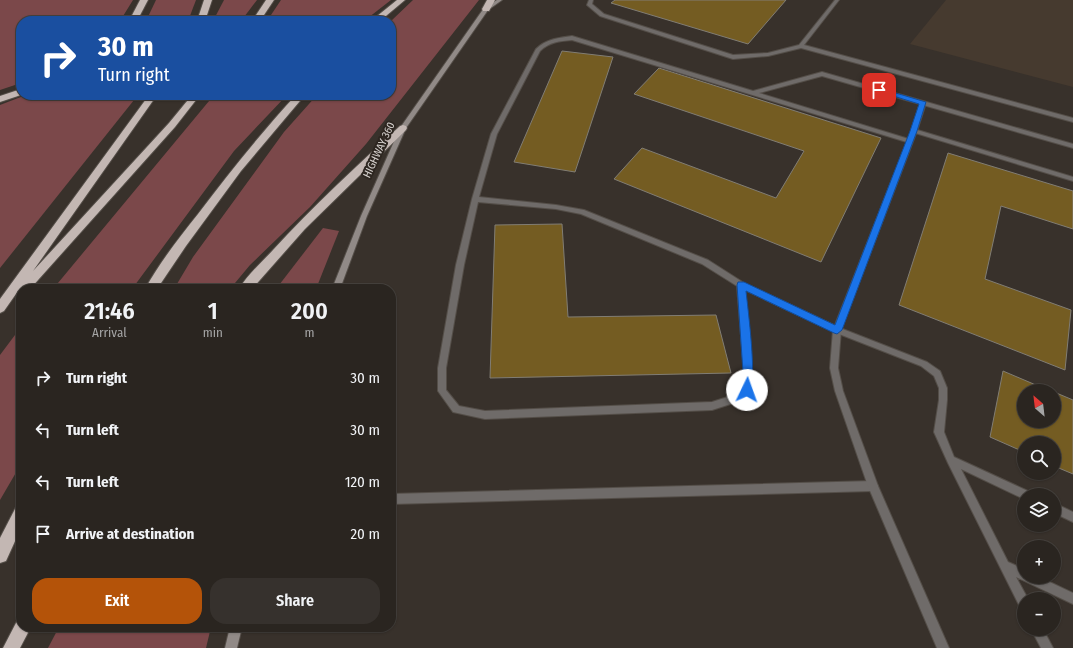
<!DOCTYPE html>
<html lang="en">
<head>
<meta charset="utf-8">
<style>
	body { margin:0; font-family:"Fira Sans Condensed",sans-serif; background:#36312d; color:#f1f3f6; height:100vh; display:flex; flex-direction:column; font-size:15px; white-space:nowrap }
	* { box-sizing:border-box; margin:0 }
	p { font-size:13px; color:#a5a5a5 }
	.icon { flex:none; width:22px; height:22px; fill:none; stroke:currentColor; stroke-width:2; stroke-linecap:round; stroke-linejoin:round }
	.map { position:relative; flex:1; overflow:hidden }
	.sheet { position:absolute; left:16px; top:284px; width:380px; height:348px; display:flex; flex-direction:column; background:#2a2520; border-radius:16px; box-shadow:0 1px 3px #0004,0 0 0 1px #46423e }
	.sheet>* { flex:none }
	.top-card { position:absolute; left:16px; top:16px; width:380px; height:84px; border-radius:16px; box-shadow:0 1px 3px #0004,0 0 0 1px #46423e; background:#1a4fa0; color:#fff; overflow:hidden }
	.needle { width:26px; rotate:332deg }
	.fabs { position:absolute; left:1017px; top:384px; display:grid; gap:8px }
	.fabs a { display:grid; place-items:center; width:44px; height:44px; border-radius:50%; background:#2a2520; box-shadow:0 1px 3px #0004,0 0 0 1px #46423e; font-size:20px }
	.pin { position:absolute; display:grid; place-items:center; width:34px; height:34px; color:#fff; margin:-17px; border-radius:8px; box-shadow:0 2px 6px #0006 }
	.me { position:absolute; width:44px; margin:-22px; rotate:3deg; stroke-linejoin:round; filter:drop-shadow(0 0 3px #0008) }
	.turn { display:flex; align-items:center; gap:14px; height:84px; padding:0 16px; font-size:18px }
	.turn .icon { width:52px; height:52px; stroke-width:2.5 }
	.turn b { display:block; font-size:28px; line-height:34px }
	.eta { display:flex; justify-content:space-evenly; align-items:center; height:68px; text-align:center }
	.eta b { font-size:24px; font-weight:600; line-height:28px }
	.cta { display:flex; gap:8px; margin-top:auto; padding:8px 16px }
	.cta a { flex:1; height:46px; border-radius:16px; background:#b45309; color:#fff; font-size:16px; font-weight:600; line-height:46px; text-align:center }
	.cta a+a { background:#36312d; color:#f1f3f6 }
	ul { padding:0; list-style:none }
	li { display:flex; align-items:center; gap:12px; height:52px; padding:0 16px }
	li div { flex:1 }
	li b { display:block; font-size:15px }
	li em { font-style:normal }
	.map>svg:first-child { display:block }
	.built { fill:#463a2f }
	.green { fill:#7b484a }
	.building { fill:#745c22; stroke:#817d74 }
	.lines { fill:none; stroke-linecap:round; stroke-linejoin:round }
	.lane-casing { stroke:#544e48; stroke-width:2 }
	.street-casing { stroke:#544e48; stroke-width:2 }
	.secondary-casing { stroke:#544e48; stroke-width:2 }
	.highway-casing { stroke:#544e48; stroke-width:2 }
	.lane { fill:#6f6b69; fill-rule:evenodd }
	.street { fill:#6f6b69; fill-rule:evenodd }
	.secondary { fill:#918a87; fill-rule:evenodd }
	.highway { fill:#c3b7b3; fill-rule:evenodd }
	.route { fill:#1a73e8; stroke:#114b97 }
	.labels { text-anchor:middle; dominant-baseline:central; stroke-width:4; stroke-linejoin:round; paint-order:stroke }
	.far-street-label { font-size:11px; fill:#d5d0cd; stroke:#2e2721 }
</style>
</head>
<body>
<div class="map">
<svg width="1073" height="648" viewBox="0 0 1073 648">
	<rect width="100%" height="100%" fill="#38312b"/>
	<polygon class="built" points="946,0 1073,0 1073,87 910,44"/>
	<g class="green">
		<polygon points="0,0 133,0 120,21 21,21 21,83 0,90"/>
		<polygon points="156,0 196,0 188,21 146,21"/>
		<polygon points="224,0 257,0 241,21 213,21"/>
		<polygon points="281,0 391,0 364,21 267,21"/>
		<polygon points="413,0 479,0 366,144 310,207 250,265 230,289 174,289 193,257 284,132 317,95 391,95 391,21"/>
		<polygon points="26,95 138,95 0,268 0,105"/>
		<polygon points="214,95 287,95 234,151 132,289 53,289"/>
		<polygon points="323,228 339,231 316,289 276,289"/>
		<polygon points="21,327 21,464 0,500 0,355"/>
		<polygon points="59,627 211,627 206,648 48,648"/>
	</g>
	<g class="building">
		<polygon points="615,0 786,0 748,44 611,3"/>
		<polygon points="562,51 613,57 575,172 514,162"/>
		<polygon points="659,68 881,138 821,262 614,179 642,148 776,198 804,151 634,94"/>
		<polygon points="948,153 1073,191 1073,229 1001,206 985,279 1071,310 1065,370 899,305"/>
		<polygon points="562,224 568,317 716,315 731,373 490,378 495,225"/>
		<polygon points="1003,371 1050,391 1024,391 1024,421 1054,421 1054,392 1073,400 1073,474 1054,466 1054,443 1024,443 1024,452 990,437"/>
	</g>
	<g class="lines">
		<g class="lane-casing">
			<g id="lane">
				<polygon points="589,0 593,0 592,4 604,14 733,55 768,53 799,45 835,0 839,0 804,45 1073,118 1073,122 801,48 768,56 733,59 600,16 587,5"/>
				<path d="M572,36L753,91L822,72L1073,144V148L822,76L759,93L912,140L913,141L910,143L572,40C560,41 549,42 540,51L497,134L479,197L556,205L584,210L708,260L744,283L840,328L927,362L940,371L947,388V400L944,432L954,457L1030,492L1032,495H1024V499L961,469L1008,562L1024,569V577H1039L1073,593V604L1016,577L1028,599H1024V608L1020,607L948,463L934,432L939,400V388L934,376L921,366L834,332L745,290L752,373L751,389L740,401L712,410L485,419L453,412L438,391V368L456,265L472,199L491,134L536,49C546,39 559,38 572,36ZM478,202L556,209L581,214L702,264L737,286L744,373L743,387L734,395L712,402L485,411L459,406L446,390V368L464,265Z"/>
				<polygon points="914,129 1073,177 1073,181 912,132 911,131"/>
				<polygon points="873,481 876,483 878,486 876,489 873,491 391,504 391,494"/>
				<polygon points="1054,503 1073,512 1073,522 1054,513"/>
				<polygon points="1031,629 1043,629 1053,648 1041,648"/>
			</g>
		</g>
		<g class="street-casing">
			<polygon id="street" points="923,101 926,103 917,131 841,330 838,368 843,391 878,486 949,648 937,648 868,486 835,391 830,368 833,330 911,131 920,103"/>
		</g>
		<g class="secondary-casing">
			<g id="secondary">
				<polygon points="497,0 502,0 488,10 406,128 367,216 340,289 332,289 361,216 400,128 484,8"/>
				<polygon points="230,627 242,627 237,648 225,648"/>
			</g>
		</g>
		<g class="highway-casing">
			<g id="highway">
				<polygon points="140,0 148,0 137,21 129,21"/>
				<polygon points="204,0 212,0 205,21 197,21"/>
				<polygon points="266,0 274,0 260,21 252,21"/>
				<polygon points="397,0 405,0 380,21 371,21"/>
				<polygon points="487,0 495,0 489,11 483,11 482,9"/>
				<polygon points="21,89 21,95 0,102 0,96"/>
				<polygon points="149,95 157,95 33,271 169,123 192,95 200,95 175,127 30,289 21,289 21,293 18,291 4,311 0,313 0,299"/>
				<path d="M296,95H305L241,171L186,246L157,289H145C160,262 179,238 198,214C229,173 261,133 296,95Z"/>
				<path d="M403,125L406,126L407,128L406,130L305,229L252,289H239C247,275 262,262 273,250C313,206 357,166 400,126Z"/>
				<polygon points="21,505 21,528 6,561 0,563 0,538 16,507"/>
				<polygon points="21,619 21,627 31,627 20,648 3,648 17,621"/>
			</g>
		</g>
		<use href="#lane" class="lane"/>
		<use href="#street" class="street"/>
		<use href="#secondary" class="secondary"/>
		<use href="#highway" class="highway"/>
	</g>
	<path class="route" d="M879,88L926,102L917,131L842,330L837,334L834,333L746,291C748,310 757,378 750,393L747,394L743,393L742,390L743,372L737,285L738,282H744L835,325L910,131L919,104L877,91L876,90Z"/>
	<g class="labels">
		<g class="far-street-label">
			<text transform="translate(379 150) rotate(-65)">HIGHWAY 360</text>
		</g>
	</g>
</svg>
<div class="fabs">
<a><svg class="needle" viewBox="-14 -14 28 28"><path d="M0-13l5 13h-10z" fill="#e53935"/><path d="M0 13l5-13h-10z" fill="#a5a5a5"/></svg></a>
<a><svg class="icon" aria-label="search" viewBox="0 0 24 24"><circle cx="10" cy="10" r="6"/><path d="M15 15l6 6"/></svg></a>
<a><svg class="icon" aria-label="layers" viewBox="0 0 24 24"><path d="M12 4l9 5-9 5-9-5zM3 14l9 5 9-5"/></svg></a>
<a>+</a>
<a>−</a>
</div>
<div class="pin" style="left:879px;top:90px;background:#d93025"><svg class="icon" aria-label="arrive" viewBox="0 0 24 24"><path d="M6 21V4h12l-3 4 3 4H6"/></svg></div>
<svg class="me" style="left:747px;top:390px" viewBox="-20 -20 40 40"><circle r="19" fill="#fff"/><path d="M0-13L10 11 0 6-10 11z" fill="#1a73e8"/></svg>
<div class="top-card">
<div class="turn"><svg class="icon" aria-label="right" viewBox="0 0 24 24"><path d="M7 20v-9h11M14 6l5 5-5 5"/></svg><div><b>30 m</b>Turn right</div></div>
</div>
<section class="sheet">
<div class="eta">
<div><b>21:46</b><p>Arrival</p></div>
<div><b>1</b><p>min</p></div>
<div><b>200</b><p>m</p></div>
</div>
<ul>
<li><svg class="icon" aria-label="right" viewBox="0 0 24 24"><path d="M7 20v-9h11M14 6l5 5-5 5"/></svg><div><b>Turn right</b></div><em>30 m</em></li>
<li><svg class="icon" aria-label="left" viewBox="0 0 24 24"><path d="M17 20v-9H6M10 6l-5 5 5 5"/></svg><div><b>Turn left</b></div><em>30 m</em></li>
<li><svg class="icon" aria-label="left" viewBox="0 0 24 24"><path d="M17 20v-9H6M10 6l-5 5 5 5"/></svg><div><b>Turn left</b></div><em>120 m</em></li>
<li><svg class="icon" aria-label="arrive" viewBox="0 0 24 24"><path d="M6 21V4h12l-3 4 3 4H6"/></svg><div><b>Arrive at destination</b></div><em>20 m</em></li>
</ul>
<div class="cta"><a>Exit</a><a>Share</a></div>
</section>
</div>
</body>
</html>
